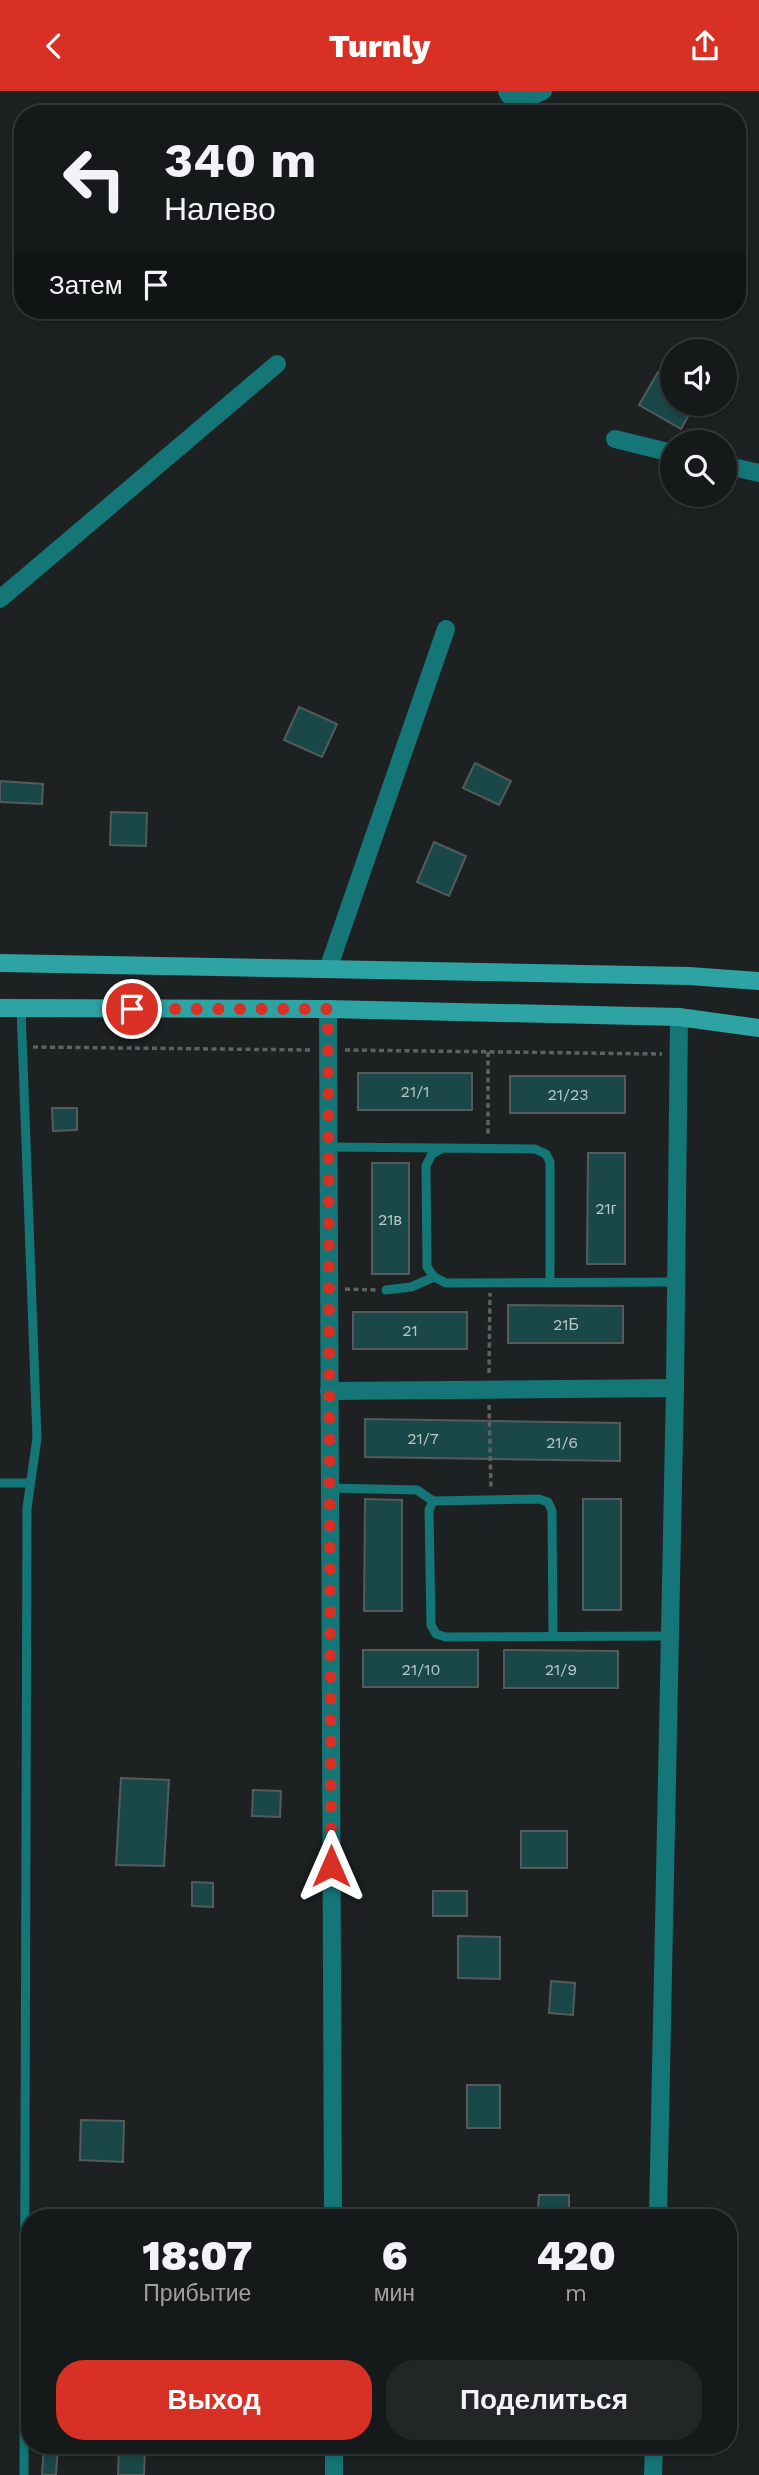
<!DOCTYPE html>
<html lang="ru">
<head>
<meta charset="utf-8">
<style>
	body { margin:0; font-family:"Work Sans",sans-serif; background:#232626; color:#f1f3f6; height:100vh; display:flex; flex-direction:column; font-size:26px; white-space:nowrap }
	* { box-sizing:border-box; margin:0 }
	p { font-size:23px; color:#9ea0a2 }
	.icon { flex:none; width:38px; height:38px; fill:none; stroke:currentColor; stroke-width:2; stroke-linecap:round; stroke-linejoin:round }
	.map { position:relative; flex:1; overflow:hidden }
	.side { position:absolute; left:21px; top:2118px; width:716px; height:245px; display:flex; flex-direction:column; background:#161919; border-radius:28px; box-shadow:0 4px 10px #0003,0 0 0 2px #353838 }
	.side>* { flex:none }
	.hud { position:absolute; left:14px; top:14px; width:732px; height:214px; border-radius:28px; box-shadow:0 4px 10px #0003,0 0 0 2px #353838; background:#161919; color:#f1f3f6; overflow:hidden }
	.buttons { position:absolute; left:660px; top:248px; display:grid; gap:14px }
	.buttons a { display:grid; place-items:center; width:77px; height:77px; border-radius:50%; background:#161919; box-shadow:0 4px 10px #0003,0 0 0 2px #353838; font-size:35px }
	.pin { position:absolute; display:grid; place-items:center; width:60px; height:60px; color:#fff; margin:-30px; border:4px solid #fff; border-radius:50%; box-shadow:0 2px 7px #0007 }
	.me { position:absolute; width:77px; margin:-38px; rotate:0deg; stroke-linejoin:round; filter:drop-shadow(0 0 5px #0008) }
	.turn { display:flex; align-items:center; gap:24px; height:147px; padding:0 35px; font-size:32px }
	.turn .icon { width:91px; height:91px; stroke-width:2.5 }
	.turn b { display:block; font-size:49px; line-height:60px }
	.then { display:flex; align-items:center; height:66px; padding:0 35px; background:#0003; gap:14px; font-size:26px }
	.eta { display:flex; justify-content:space-evenly; align-items:center; height:119px; text-align:center }
	.eta b { font-size:42px; font-weight:800; line-height:49px }
	.action { display:flex; gap:14px; margin-top:auto; padding:14px 35px }
	.action a { flex:1; height:80px; border-radius:28px; background:#d93025; color:#fff; font-size:28px; font-weight:800; line-height:80px; text-align:center }
	.action a+a { background:#232626; color:#f1f3f6 }
	header { display:flex; justify-content:space-between; align-items:center; height:91px; padding:0 35px; background:#d93025; color:#fff; font-size:32px; font-weight:800 }
	.map>svg:first-child { display:block }
	.building { fill:#1a4848; stroke:#555a5a; stroke-width:2 }
	.lines { fill:none; stroke-linecap:round; stroke-linejoin:round }
	.path { stroke:#5d6161; stroke-width:3.5; stroke-dasharray:5 3.5; stroke-linecap:butt }
	.lane { stroke:#147677; stroke-width:9 }
	.street { stroke:#147677; stroke-width:18 }
	.secondary { stroke:#2da3a4; stroke-width:18 }
	.route { stroke:#d93025; stroke-width:12; stroke-dasharray:0 21.6 }
	.labels { text-anchor:middle; dominant-baseline:central; stroke-width:7; stroke-linejoin:round; paint-order:stroke }
	.number-label { font-size:16px; fill:#bac8c7 }
</style>
</head>
<body>
<header><svg class="icon" aria-label="back" viewBox="0 0 24 24"><path d="M15 5l-7 7 7 7"/></svg>Turnly<svg class="icon" aria-label="share" viewBox="0 0 24 24"><path d="M12 15V3M7 8l5-5 5 5M5 13v7h14v-7"/></svg></header>
<div class="map">
<svg width="759" height="2384" viewBox="0 0 759 2384">
	<rect width="100%" height="100%" fill="#1d2121"/>
	<g class="building">
		<polygon points="658,281 672,289 672,313 695,313 681,338 639,314"/>
		<polygon points="299,616 337,633 322,666 284,649"/>
		<polygon points="475,672 511,690 499,714 463,697"/>
		<polygon points="0,690 43,693 42,713 0,711"/>
		<polygon points="111,721 147,722 146,755 110,754"/>
		<polygon points="434,751 466,765 449,805 417,791"/>
		<rect x="358" y="982" width="114" height="37"/>
		<rect x="510" y="985" width="115" height="37"/>
		<polygon points="52,1017 77,1017 77,1039 53,1040"/>
		<polygon points="588,1062 625,1062 625,1173 587,1173"/>
		<rect x="372" y="1072" width="37" height="111"/>
		<polygon points="508,1214 623,1215 623,1252 508,1252"/>
		<rect x="353" y="1221" width="114" height="37"/>
		<polygon points="365,1328 620,1332 620,1370 365,1366"/>
		<polygon points="365,1408 402,1409 402,1520 364,1520"/>
		<rect x="583" y="1408" width="38" height="111"/>
		<rect x="363" y="1559" width="115" height="37"/>
		<polygon points="504,1559 618,1560 618,1597 504,1597"/>
		<polygon points="121,1687 169,1689 164,1775 116,1774"/>
		<polygon points="253,1699 281,1700 280,1726 252,1725"/>
		<rect x="521" y="1740" width="46" height="37"/>
		<polygon points="192,1791 213,1792 213,1816 192,1815"/>
		<rect x="433" y="1800" width="34" height="25"/>
		<polygon points="458,1845 500,1846 500,1888 458,1887"/>
		<polygon points="551,1890 575,1892 573,1924 549,1922"/>
		<rect x="467" y="1994" width="33" height="43"/>
		<polygon points="81,2029 124,2030 123,2071 80,2069"/>
		<polygon points="539,2104 569,2104 569,2119 538,2118"/>
		<polygon points="44,2354 58,2354 56,2384 42,2384"/>
		<polygon points="119,2355 145,2356 144,2384 118,2384"/>
	</g>
	<g class="lines">
		<g class="path">
			<polyline points="33,956 312,959"/>
			<polyline points="345,959 662,963"/>
			<polyline points="488,961 488,1046"/>
			<polyline points="345,1198 376,1199"/>
			<polyline points="489,1282 490,1202"/>
			<polyline points="489,1314 491,1397"/>
		</g>
		<g class="lane">
			<polyline points="21,918 37,1347 27,1417 24,2384"/>
			<polyline points="328,1056 441,1057"/>
			<polyline points="550,1192 550,1071 546,1063 535,1058 443,1057 432,1063 426,1075 427,1176 434,1186 446,1192 677,1191"/>
			<polyline points="386,1199 411,1196 434,1186"/>
			<polyline points="0,1392 30,1392"/>
			<polyline points="330,1397 417,1399 433,1410"/>
			<polyline points="553,1545 552,1420 548,1411 539,1408 433,1410 429,1419 431,1534 436,1543 446,1546 670,1545"/>
		</g>
		<g class="street">
			<polyline points="507,0 509,4 525,8 543,0"/>
			<polyline points="615,348 672,362"/>
			<polyline points="724,374 759,382"/>
			<polyline points="0,508 277,273"/>
			<polyline points="328,878 446,538"/>
			<polyline points="328,918 333,2126"/>
			<polyline points="329,1300 675,1297"/>
			<polyline points="658,2126 675,1297 679,926"/>
			<polyline points="334,2354 334,2384"/>
			<polyline points="653,2384 654,2354"/>
		</g>
		<g class="secondary">
			<polyline points="0,872 689,885 759,890"/>
			<polyline points="0,917 328,918 679,926 759,937"/>
		</g>
	</g>
	<g class="lines">
		<polyline class="route" points="132,918 328,918 331,1775"/>
	</g>
	<g class="labels">
		<g class="number-label">
			<text x="415" y="1000">21/1</text>
			<text x="568" y="1003">21/23</text>
			<text x="606" y="1117">21г</text>
			<text x="390" y="1128">21в</text>
			<text x="566" y="1233">21Б</text>
			<text x="410" y="1239">21</text>
			<text x="423" y="1347">21/7</text>
			<text x="562" y="1351">21/6</text>
			<text x="421" y="1578">21/10</text>
			<text x="561" y="1578">21/9</text>
		</g>
	</g>
</svg>
<div class="buttons">
<a><svg class="icon" aria-label="sound" viewBox="0 0 24 24"><path d="M4 9h4l5-4v14l-5-4H4zM17 9q2 3 0 6"/></svg></a>
<a><svg class="icon" aria-label="search" viewBox="0 0 24 24"><circle cx="10" cy="10" r="6"/><path d="M15 15l6 6"/></svg></a>
</div>
<div class="pin" style="left:132px;top:918px;background:#d93025"><svg class="icon" aria-label="arrive" viewBox="0 0 24 24"><path d="M6 21V4h12l-3 4 3 4H6"/></svg></div>
<svg class="me" style="left:331px;top:1775px" viewBox="-20 -20 40 40"><path d="M0-17L14 15 0 8-14 15z" fill="#d93025" stroke="#fff" stroke-width="4"/></svg>
<div class="hud">
<div class="turn"><svg class="icon" aria-label="left" viewBox="0 0 24 24"><path d="M17 20v-9H6M10 6l-5 5 5 5"/></svg><div><b>340 m</b>Налево</div></div>
<div class="then">Затем<svg class="icon" aria-label="arrive" viewBox="0 0 24 24"><path d="M6 21V4h12l-3 4 3 4H6"/></svg></div>
</div>
<section class="side">
<div class="eta">
<div><b>18:07</b><p>Прибытие</p></div>
<div><b>6</b><p>мин</p></div>
<div><b>420</b><p>m</p></div>
</div>
<div class="action"><a>Выход</a><a>Поделиться</a></div>
</section>
</div>
</body>
</html>
